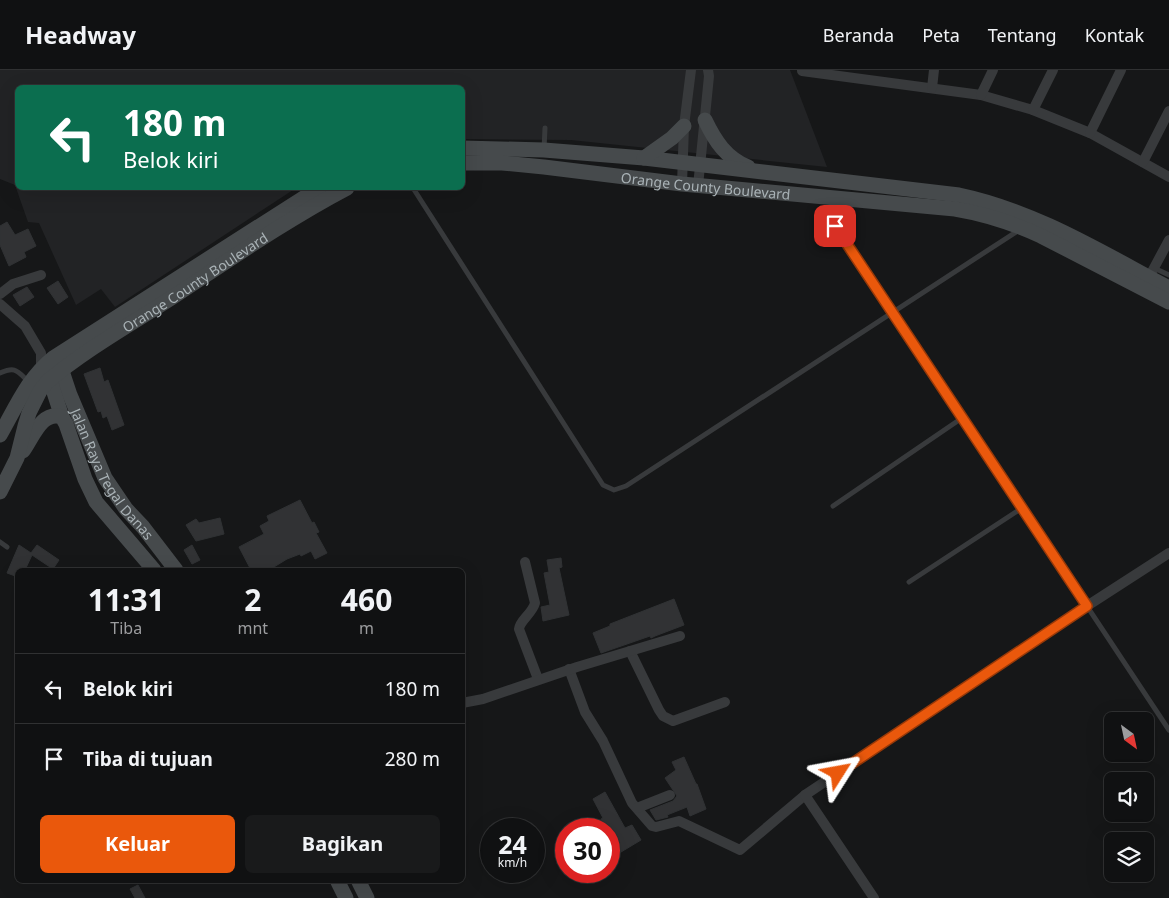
<!DOCTYPE html>
<html lang="id">
<head>
<meta charset="utf-8">
<style>
	body { margin:0; font-family:"Noto Sans",sans-serif; background:#191a1b; color:#f1f3f6; height:100vh; display:flex; flex-direction:column; font-size:19px; white-space:nowrap }
	* { box-sizing:border-box; margin:0 }
	p { font-size:16px; color:#9c9d9f }
	.icon { flex:none; width:28px; height:28px; fill:none; stroke:currentColor; stroke-width:2; stroke-linecap:round; stroke-linejoin:round }
	.map { position:relative; flex:1; overflow:hidden }
	.details { position:absolute; left:15px; top:498px; width:450px; height:315px; display:flex; flex-direction:column; background:#101112; border-radius:8px; box-shadow:0 5px 20px #0002,0 0 0 1px #303132 }
	.details>* { flex:none }
	.guide { position:absolute; left:15px; top:15px; width:450px; height:105px; border-radius:8px; box-shadow:0 5px 20px #0002,0 0 0 1px #303132; background:#0b6e4f; color:#fff; overflow:hidden }
	.needle { width:32px; rotate:147deg }
	.buttons { position:absolute; left:1104px; top:642px; display:grid; gap:10px }
	.buttons a { display:grid; place-items:center; width:50px; height:50px; border-radius:8px; background:#101112; box-shadow:0 5px 20px #0002,0 0 0 1px #303132; font-size:25px }
	.speed { position:absolute; left:480px; top:748px; display:flex; gap:10px; font-size:25px; font-weight:700; text-align:center }
	.speed>* { display:grid; place-content:center; width:65px; height:65px; border-radius:50%; background:#101112; box-shadow:0 5px 20px #0002,0 0 0 1px #303132; line-height:1 }
	.speed small { font-size:12px; font-weight:400 }
	.speed .limit { border:8px solid #d22; background:#fff; color:#111 }
	.pin { position:absolute; display:grid; place-items:center; width:42px; height:42px; color:#fff; margin:-21px; border-radius:10px; box-shadow:0 2px 8px #0006 }
	.me { position:absolute; width:55px; margin:-28px; rotate:56deg; stroke-linejoin:round; filter:drop-shadow(0 0 4px #0008) }
	.turn { display:flex; align-items:center; gap:18px; height:105px; padding:0 25px; font-size:22px }
	.turn .icon { width:65px; height:65px; stroke-width:2.5 }
	.turn b { display:block; font-size:35px; line-height:42px }
	.eta { display:flex; justify-content:space-evenly; align-items:center; height:85px; text-align:center }
	.eta b { font-size:30px; font-weight:700; line-height:35px }
	.cta { display:flex; gap:10px; margin-top:auto; padding:10px 25px }
	.cta a { flex:1; height:58px; border-radius:8px; background:#ea580c; color:#fff; font-size:20px; font-weight:700; line-height:58px; text-align:center }
	.cta a+a { background:#191a1b; color:#f1f3f6 }
	ul { padding:0; list-style:none }
	li { display:flex; align-items:center; gap:15px; height:70px; padding:0 25px; border-top:1px solid #303132 }
	li div { flex:1 }
	li b { display:block; font-size:19px }
	li em { font-style:normal }
	header { display:flex; align-items:center; gap:30px; box-sizing:border-box; height:70px; padding:0 25px; background:#101112; border-bottom:1px solid #303132 }
	header strong { font-size:24px }
	nav { display:flex; gap:28px; margin-inline-start:auto; font-size:18px }
	.map>svg:first-child { display:block }
	.built { fill:#222325 }
	.building { fill:#313234; stroke:#303234 }
	.lines { fill:none; stroke-linecap:round; stroke-linejoin:round }
	.lane { stroke:#383a3c; stroke-width:5 }
	.street { stroke:#383a3c; stroke-width:10 }
	.secondary { stroke:#464a4c; stroke-width:15 }
	.route-casing { stroke:#983908; stroke-width:12 }
	.route { stroke:#ea580c; stroke-width:9 }
	.labels { text-anchor:middle; dominant-baseline:central; stroke-width:5; stroke-linejoin:round; paint-order:stroke }
	.street-label { font-size:14px; fill:#a9b2b6; stroke:#111213 }
</style>
</head>
<body>
<header>
<strong>Headway</strong>
<nav><a>Beranda</a><a>Peta</a><a>Tentang</a><a>Kontak</a></nav>
</header>
<div class="map">
<svg width="1169" height="828" viewBox="0 0 1169 828">
	<rect width="100%" height="100%" fill="#161718"/>
	<polygon class="built" points="0,0 790,0 827,97 571,70 463,69 462,18 18,18 18,118 296,118 115,237 101,219 76,235 39,153 28,152 15,115 0,109"/>
	<g class="building">
		<polygon points="7,152 15,165 28,159 36,176 24,182 26,187 9,196 0,175 0,156"/>
		<polygon points="58,211 68,227 58,234 47,218"/>
		<polygon points="27,217 34,227 20,236 13,225"/>
		<polygon points="100,298 104,312 108,310 124,355 112,360 107,346 103,348 101,341 98,342 84,304"/>
		<polygon points="300,430 312,453 314,452 319,462 316,463 327,483 315,489 311,481 301,486 300,484 287,489 269,500 251,500 239,477 264,464 260,456 269,451 267,446"/>
		<polygon points="220,448 224,464 196,471 186,455 196,449 199,453"/>
		<polygon points="19,475 31,483 37,475 59,490 53,499 32,485 25,500 18,500 18,507 7,503"/>
		<polygon points="192,475 200,490 192,494 184,480"/>
		<polygon points="561,488 562,497 559,498 569,545 543,551 541,537 550,535 544,503 549,502 547,490"/>
		<polygon points="674,529 684,555 655,566 651,568 650,566 601,583 593,563 610,556 610,554"/>
		<polygon points="684,687 696,714 697,714 706,739 690,746 687,737 667,745 668,747 656,750 650,740 673,731 677,726 665,708 676,700 672,692"/>
		<polygon points="605,722 625,758 632,755 641,770 616,785 609,774 609,759 606,759 601,749 603,748 593,729"/>
		<polygon points="138,815 145,828 135,828 130,819"/>
	</g>
	<g class="lines">
		<g class="lane">
			<polyline points="544,79 545,58"/>
			<polyline points="413,118 603,415 614,420 626,416 1019,160"/>
			<polyline points="826,142 1169,660"/>
			<polyline points="1154,198 1169,205"/>
			<path d="M0,303C16,296 17,301 29,312"/>
			<polyline points="833,436 962,348"/>
			<polyline points="0,472 7,477"/>
			<polyline points="909,512 1022,438"/>
		</g>
		<g class="street">
			<polyline points="802,1 981,25 1033,40 1090,63 1169,107"/>
			<polyline points="932,18 934,0"/>
			<polyline points="981,25 993,0"/>
			<polyline points="1033,40 1053,0"/>
			<polyline points="1090,63 1121,0"/>
			<polyline points="1143,92 1169,41"/>
			<polyline points="682,114 684,56 691,0"/>
			<polyline points="698,116 709,6 708,0"/>
			<polyline points="1147,211 1169,170"/>
			<polyline points="0,224 13,214 41,205"/>
			<polyline points="0,234 25,256 41,283 41,297"/>
			<path d="M525,492L535,533C532,544 520,550 519,559L538,609"/>
			<polyline points="630,581 659,640 663,646 673,651 725,632"/>
			<polyline points="569,599 585,642 603,671 632,733 652,756 656,757 679,751 740,780 805,725"/>
			<polyline points="462,633 483,629 577,597 680,566"/>
			<polyline points="637,738 670,725"/>
			<polyline points="874,828 805,725 1087,536 1169,483"/>
		</g>
		<g class="secondary">
			<path d="M705,50C715,71 726,88 748,97"/>
			<path d="M462,78L544,80L644,88L959,125C1035,141 1101,182 1169,218"/>
			<polyline points="644,88 672,68 684,56"/>
			<path id="s1" d="M462,93H502L544,97L682,114L955,139C985,144 1013,153 1041,166L1169,232"/>
			<path id="s2" d="M57,293L62,301L70,325L105,408L126,439L143,457L176,500"/>
			<polyline points="46,304 50,310 62,347"/>
			<path d="M0,365C16,337 28,308 53,288L319,118"/>
			<path d="M23,381C33,367 42,340 62,347L66,354L85,409L96,432L154,500"/>
			<path id="s3" d="M0,422L17,388L25,356L29,343L40,321L47,312C86,279 133,253 176,225C232,188 288,149 347,118"/>
			<polyline points="337,810 346,828"/>
			<polyline points="358,810 367,828"/>
		</g>
	</g>
	<g class="lines">
		<g class="route-casing">
			<polyline id="route" points="835,156 1087,536 838,703"/>
		</g>
		<use href="#route" class="route"/>
	</g>
	<g class="labels">
		<g class="street-label">
			<text stroke="none"><textPath href="#s1" startOffset="245">Orange County Boulevard</textPath></text>
			<text stroke="none"><textPath href="#s3" startOffset="299">Orange County Boulevard</textPath></text>
			<text stroke="none"><textPath href="#s2" startOffset="125">Jalan Raya Tegal Danas</textPath></text>
		</g>
	</g>
</svg>
<div class="buttons">
<a><svg class="needle" viewBox="-14 -14 28 28"><path d="M0-13l5 13h-10z" fill="#e53935"/><path d="M0 13l5-13h-10z" fill="#9c9d9f"/></svg></a>
<a><svg class="icon" aria-label="sound" viewBox="0 0 24 24"><path d="M4 9h4l5-4v14l-5-4H4zM17 9q2 3 0 6"/></svg></a>
<a><svg class="icon" aria-label="layers" viewBox="0 0 24 24"><path d="M12 4l9 5-9 5-9-5zM3 14l9 5 9-5"/></svg></a>
</div>
<div class="speed"><div>24<small>km/h</small></div><div class="limit">30</div></div>
<div class="pin" style="left:835px;top:156px;background:#d93025"><svg class="icon" aria-label="arrive" viewBox="0 0 24 24"><path d="M6 21V4h12l-3 4 3 4H6"/></svg></div>
<svg class="me" style="left:838px;top:703px" viewBox="-20 -20 40 40"><path d="M0-17L14 15 0 8-14 15z" fill="#ea580c" stroke="#fff" stroke-width="4"/></svg>
<div class="guide">
<div class="turn"><svg class="icon" aria-label="left" viewBox="0 0 24 24"><path d="M17 20v-9H6M10 6l-5 5 5 5"/></svg><div><b>180 m</b>Belok kiri</div></div>
</div>
<section class="details">
<div class="eta">
<div><b>11:31</b><p>Tiba</p></div>
<div><b>2</b><p>mnt</p></div>
<div><b>460</b><p>m</p></div>
</div>
<ul>
<li><svg class="icon" aria-label="left" viewBox="0 0 24 24"><path d="M17 20v-9H6M10 6l-5 5 5 5"/></svg><div><b>Belok kiri</b></div><em>180 m</em></li>
<li><svg class="icon" aria-label="arrive" viewBox="0 0 24 24"><path d="M6 21V4h12l-3 4 3 4H6"/></svg><div><b>Tiba di tujuan</b></div><em>280 m</em></li>
</ul>
<div class="cta"><a>Keluar</a><a>Bagikan</a></div>
</section>
</div>
</body>
</html>
